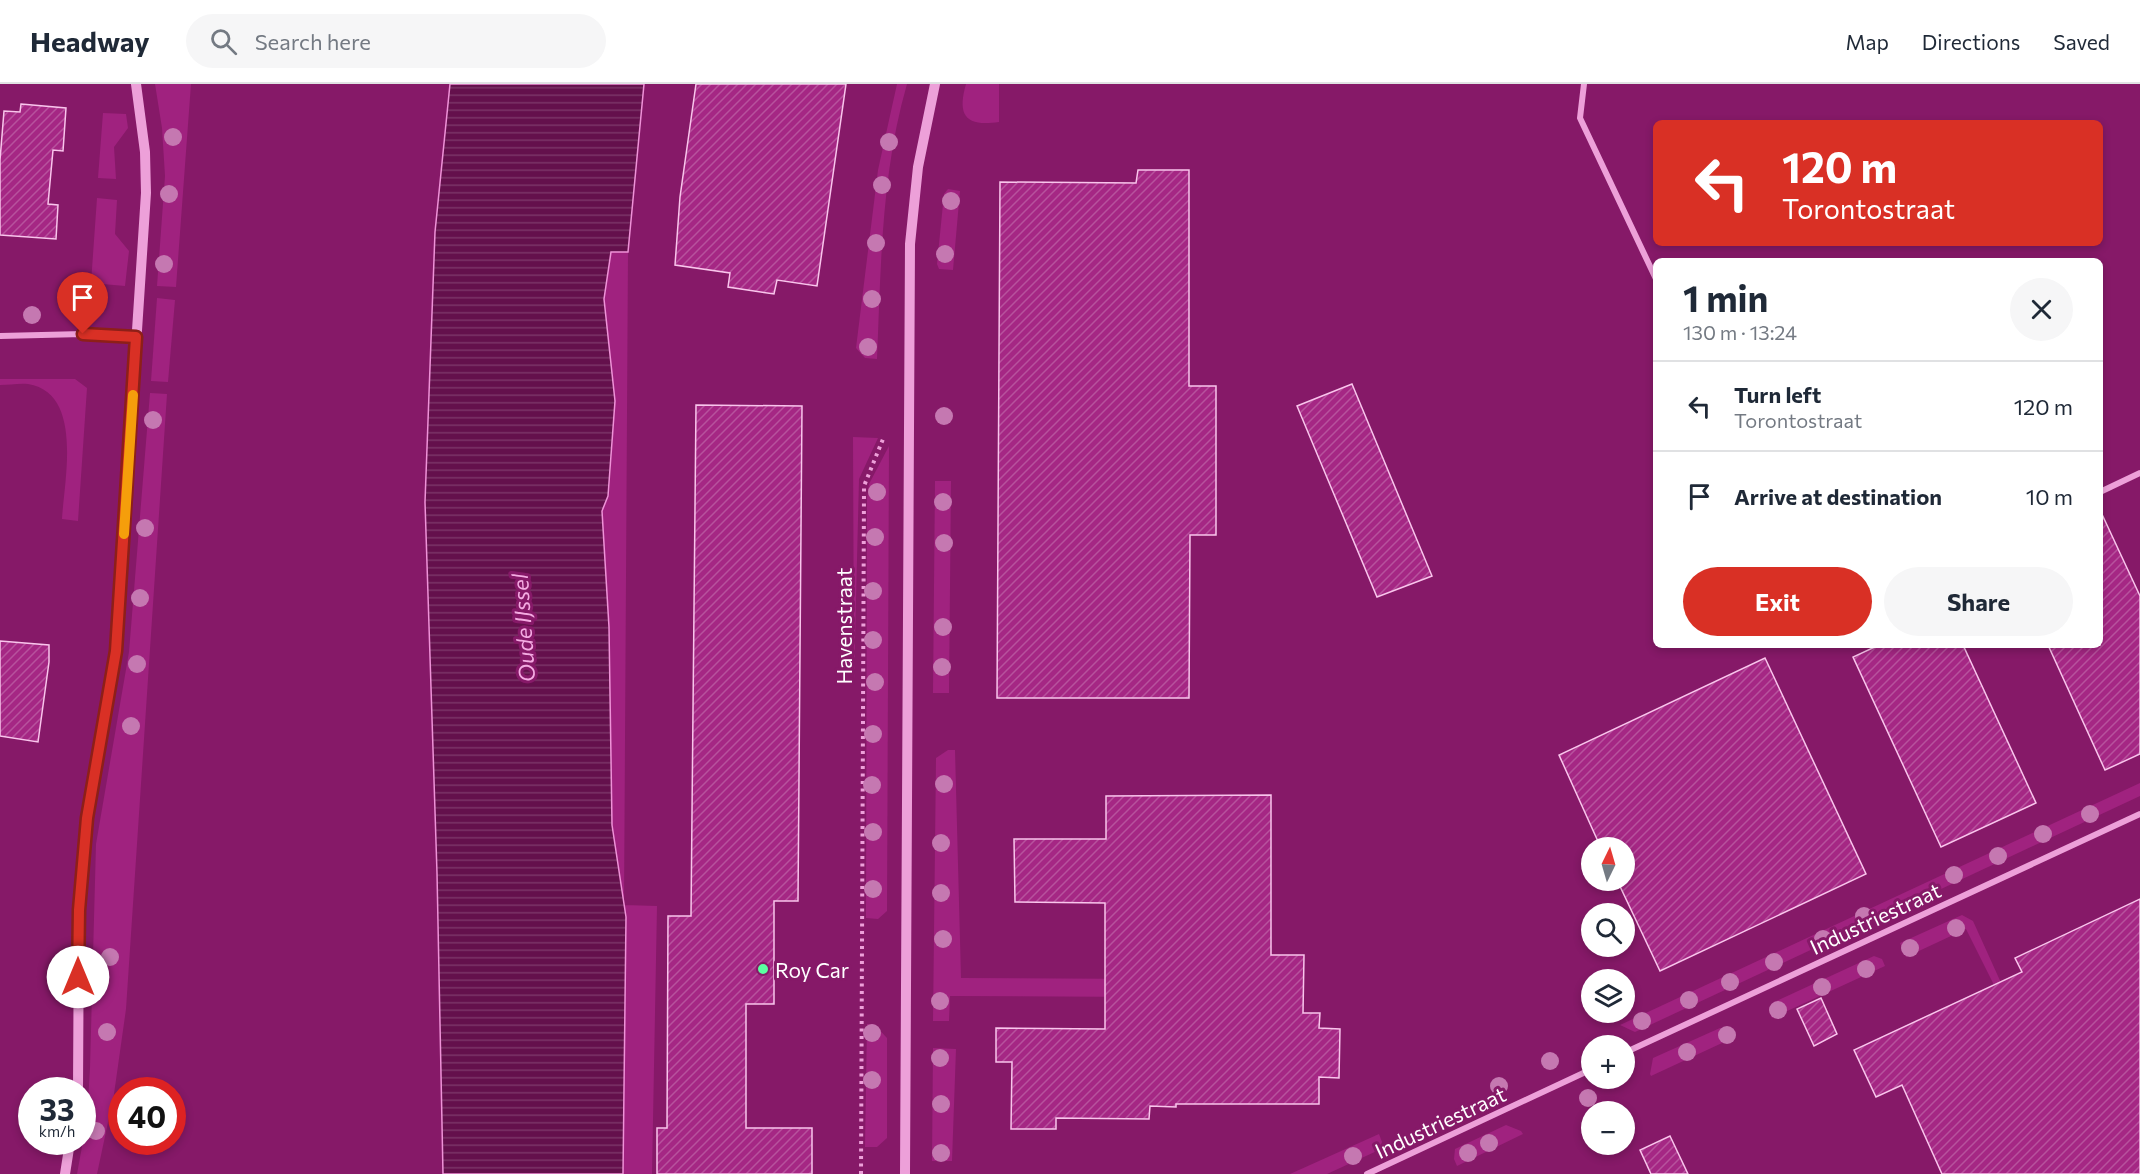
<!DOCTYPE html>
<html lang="en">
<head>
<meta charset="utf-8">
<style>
	body { margin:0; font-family:Commissioner,sans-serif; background:#f6f6f7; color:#1f2937; height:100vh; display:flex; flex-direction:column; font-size:22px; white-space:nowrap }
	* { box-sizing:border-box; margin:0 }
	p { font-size:20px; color:#747a83 }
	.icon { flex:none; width:33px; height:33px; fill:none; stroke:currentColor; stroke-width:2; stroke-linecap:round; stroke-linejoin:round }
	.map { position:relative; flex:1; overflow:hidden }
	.details { position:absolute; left:1653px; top:174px; width:450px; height:390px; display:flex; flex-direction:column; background:#fff; border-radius:9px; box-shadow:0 3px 9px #0003 }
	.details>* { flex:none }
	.banner { position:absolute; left:1653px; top:36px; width:450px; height:126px; border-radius:9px; box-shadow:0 3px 9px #0003; background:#d93025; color:#fff; overflow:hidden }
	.needle { width:39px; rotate:5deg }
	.controls { position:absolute; left:1581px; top:753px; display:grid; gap:12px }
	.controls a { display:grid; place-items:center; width:54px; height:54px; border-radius:50%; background:#fff; box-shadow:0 3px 9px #0003; font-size:30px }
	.speed { position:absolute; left:18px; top:993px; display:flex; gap:12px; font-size:30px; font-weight:700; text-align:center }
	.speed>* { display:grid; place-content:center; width:78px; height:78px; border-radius:50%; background:#fff; box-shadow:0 3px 9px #0003; line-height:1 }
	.speed small { font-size:15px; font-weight:400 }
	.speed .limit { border:9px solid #d22; background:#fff; color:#111 }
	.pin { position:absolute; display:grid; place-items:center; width:51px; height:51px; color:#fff; margin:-62px -26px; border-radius:50% 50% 50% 0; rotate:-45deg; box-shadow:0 0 6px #0007 }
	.pin .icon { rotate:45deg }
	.me { position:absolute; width:66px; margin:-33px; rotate:0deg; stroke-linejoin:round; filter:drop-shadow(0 0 4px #0008) }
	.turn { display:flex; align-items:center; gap:21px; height:126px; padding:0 30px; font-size:27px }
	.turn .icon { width:78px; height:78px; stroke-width:2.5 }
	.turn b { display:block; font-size:42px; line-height:51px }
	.round { display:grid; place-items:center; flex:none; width:63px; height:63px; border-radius:32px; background:#f6f6f7 }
	.overview { display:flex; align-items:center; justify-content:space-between; height:102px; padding:0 30px }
	h1 { font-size:36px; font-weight:700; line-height:45px }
	.button { display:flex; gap:12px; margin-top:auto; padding:12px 30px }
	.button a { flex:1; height:69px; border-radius:36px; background:#d93025; color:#fff; font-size:24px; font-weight:700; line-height:69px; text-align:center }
	.button a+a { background:#f6f6f7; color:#1f2937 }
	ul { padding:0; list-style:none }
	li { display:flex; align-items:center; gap:18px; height:90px; padding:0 30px; border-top:2px solid #e0e1e3 }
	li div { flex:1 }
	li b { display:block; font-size:22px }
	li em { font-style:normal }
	header { display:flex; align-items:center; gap:36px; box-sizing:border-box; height:84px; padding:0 30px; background:#fff; border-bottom:2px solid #e0e1e3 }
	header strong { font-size:28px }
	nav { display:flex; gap:33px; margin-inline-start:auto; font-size:21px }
	.search { width:420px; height:54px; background:#f6f6f7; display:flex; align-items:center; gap:15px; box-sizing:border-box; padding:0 21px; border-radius:33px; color:#747a83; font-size:22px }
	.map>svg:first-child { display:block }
	.grass { fill:#a0227f }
	.water { fill:url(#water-rules); stroke:#ef92d8; stroke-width:1.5 }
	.building { fill:url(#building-hatch); stroke:#f9c5ec; stroke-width:1.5 }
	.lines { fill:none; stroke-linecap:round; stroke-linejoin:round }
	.path { stroke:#eda0d9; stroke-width:4; stroke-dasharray:3 4.5; stroke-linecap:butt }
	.minor { stroke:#eda0d9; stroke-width:6 }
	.tertiary { stroke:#eda0d9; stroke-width:10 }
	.tree { fill:#c578b1 }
	.route-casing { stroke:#8d1f18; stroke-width:15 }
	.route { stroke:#d93025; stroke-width:10 }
	.slow { stroke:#f59e0b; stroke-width:10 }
	.poi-dot { fill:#5bffa0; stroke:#861968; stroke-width:2 }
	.labels { text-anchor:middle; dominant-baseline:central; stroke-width:6; stroke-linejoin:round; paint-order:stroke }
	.street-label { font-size:21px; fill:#fff; stroke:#861968 }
	.poi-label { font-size:21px; fill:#fff; stroke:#861968; text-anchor:start }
	.water-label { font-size:22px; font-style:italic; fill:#f4abe2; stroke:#861968 }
</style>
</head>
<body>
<header>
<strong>Headway</strong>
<div class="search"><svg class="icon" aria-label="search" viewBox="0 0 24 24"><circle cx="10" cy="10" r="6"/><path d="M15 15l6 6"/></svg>Search here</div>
<nav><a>Map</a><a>Directions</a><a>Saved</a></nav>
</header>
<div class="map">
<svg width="2140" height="1090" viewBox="0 0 2140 1090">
	<defs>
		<pattern id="water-rules" width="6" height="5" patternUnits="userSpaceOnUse" patternTransform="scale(1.5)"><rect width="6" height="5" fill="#64104c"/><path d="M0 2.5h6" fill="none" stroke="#7b3467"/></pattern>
		<pattern id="building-hatch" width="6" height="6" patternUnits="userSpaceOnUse" patternTransform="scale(1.5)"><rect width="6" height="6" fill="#a52784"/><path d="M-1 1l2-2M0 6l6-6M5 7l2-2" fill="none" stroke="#b7529d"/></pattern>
	</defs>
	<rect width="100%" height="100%" fill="#861968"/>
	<g class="grass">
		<polygon points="155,0 191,0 176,203 157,202 165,92 162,44"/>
		<path d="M897,0H907C881,90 881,183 877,275L865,274L856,264L878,86Z"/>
		<path d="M966,0H999V38C965,43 957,31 966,0Z"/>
		<polygon points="103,29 126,30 128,44 114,63 116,95 98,94"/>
		<polygon points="948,105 960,107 953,186 939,185 937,180 944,110"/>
		<polygon points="97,114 117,116 115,150 129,167 125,202 91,199"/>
		<polygon points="611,168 628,168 624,821 657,822 652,1090 623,1090 626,833 612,741 609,543 602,427 609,412 615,317 604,215"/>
		<polygon points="157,214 175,216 168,298 151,297"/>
		<path d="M0,295H75L87,304L78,437L62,435C64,397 84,309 28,300C19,299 9,301 0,301Z"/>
		<polygon points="150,309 167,310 126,925 114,1010 97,1090 77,1090 87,1035 90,984 96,760 129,568"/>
		<polygon points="853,353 878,354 859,395 854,598"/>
		<polygon points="889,362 887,827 878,835 866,834 867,415 869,400"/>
		<polygon points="935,397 951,397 949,609 933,609"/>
		<polygon points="948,666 955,666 961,894 1148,895 1147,913 950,912 949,937 933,937 936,674"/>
		<polygon points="2140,699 2140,712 1635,948 1620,941"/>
		<polygon points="1962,831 1973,837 2007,912 2001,915 1966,845 1906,873 1900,859"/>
		<polygon points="1874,872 1882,875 1885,882 1772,934 1769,925 1774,918"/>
		<polygon points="867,940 874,940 887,954 887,1054 877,1063 865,1063"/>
		<polygon points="1720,944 1733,947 1735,953 1651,992 1650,990 1653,974"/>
		<polygon points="933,964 956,965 952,1077 932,1077"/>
		<polygon points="1506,1041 1521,1047 1523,1050 1457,1082 1454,1075 1455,1065"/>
		<polygon points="1379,1050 1382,1058 1379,1066 1327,1090 1290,1090"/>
	</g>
	<polygon class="water" points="450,0 644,0 628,168 611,168 604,215 615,317 608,412 602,427 609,543 612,741 626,833 623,1090 443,1090 437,789 425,418 435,148"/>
	<g class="building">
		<polygon points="696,0 846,0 817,202 777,196 774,210 728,203 730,189 675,181 680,113"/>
		<polygon points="21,20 66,24 63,67 53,66 48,120 58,121 56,155 0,151 0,76 4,27 20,28"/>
		<polygon points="1138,86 1189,86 1189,302 1216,302 1216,451 1190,451 1189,614 997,614 1000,98 1136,99"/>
		<polygon points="1352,300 1432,492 1377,513 1297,322"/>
		<polygon points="696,321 802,322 798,817 774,817 774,920 746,920 746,1044 812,1044 812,1090 657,1090 657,1044 667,1044 668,832 691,832"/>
		<polygon points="2100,426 2140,512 2140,670 2105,686 2048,561 2100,561"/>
		<polygon points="0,557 49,561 49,578 38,658 0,652"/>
		<polygon points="1879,561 1963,561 2036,719 1941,763 1853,573"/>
		<polygon points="1765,574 1866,790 1660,887 1617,796 1624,796 1624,764 1601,764 1559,671"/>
		<polygon points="1271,711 1271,871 1304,871 1303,929 1320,929 1319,944 1340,945 1339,994 1319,993 1319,1020 1176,1020 1176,1023 1150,1022 1149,1035 1056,1034 1056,1045 1011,1045 1012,978 996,978 996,944 1105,945 1105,819 1015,818 1014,755 1106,755 1106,712"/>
		<polygon points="2140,815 2140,1090 1942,1090 1902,1001 1876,1013 1854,966 2022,888 2015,874"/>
		<polygon points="1821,914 1837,950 1814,962 1797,925"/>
		<polygon points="1670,1052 1688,1090 1651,1090 1640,1066"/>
	</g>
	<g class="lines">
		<polyline class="path" points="861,1090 864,402 883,355"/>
		<g class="minor">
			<polyline points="1584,0 1580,34 1656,195"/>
			<polyline points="0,252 83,250 136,253"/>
			<polyline points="2100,408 2140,389"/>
			<polyline points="1624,969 2140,730"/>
			<polyline points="1367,1090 1592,985"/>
		</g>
		<g class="tertiary">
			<polyline points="78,1006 79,826 87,734 116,567 146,109 145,68 136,0"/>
			<polyline points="65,1090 70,1058"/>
			<polyline points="905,1090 910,160 918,83 935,0"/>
		</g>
	</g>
	<g class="tree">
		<circle cx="173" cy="53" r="9"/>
		<circle cx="889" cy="58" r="9"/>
		<circle cx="882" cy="101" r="9"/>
		<circle cx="169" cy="110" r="9"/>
		<circle cx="951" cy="117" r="9"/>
		<circle cx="876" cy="159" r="9"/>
		<circle cx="945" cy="170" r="9"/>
		<circle cx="164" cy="180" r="9"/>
		<circle cx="872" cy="215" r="9"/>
		<circle cx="32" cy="231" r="9"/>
		<circle cx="868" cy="263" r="9"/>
		<circle cx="944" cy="332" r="9"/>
		<circle cx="153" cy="336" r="9"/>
		<circle cx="877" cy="408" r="9"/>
		<circle cx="943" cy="418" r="9"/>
		<circle cx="145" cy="444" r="9"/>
		<circle cx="875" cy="453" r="9"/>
		<circle cx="944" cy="459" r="9"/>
		<circle cx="873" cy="507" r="9"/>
		<circle cx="140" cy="514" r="9"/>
		<circle cx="943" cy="543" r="9"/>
		<circle cx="873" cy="556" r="9"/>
		<circle cx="137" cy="580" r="9"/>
		<circle cx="942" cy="583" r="9"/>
		<circle cx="875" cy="598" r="9"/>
		<circle cx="131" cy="642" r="9"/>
		<circle cx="873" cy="650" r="9"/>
		<circle cx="944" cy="700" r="9"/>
		<circle cx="872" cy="701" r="9"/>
		<circle cx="2090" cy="730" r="9"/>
		<circle cx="873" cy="748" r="9"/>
		<circle cx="2043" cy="750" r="9"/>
		<circle cx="941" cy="759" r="9"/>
		<circle cx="1998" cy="772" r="9"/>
		<circle cx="1954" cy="791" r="9"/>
		<circle cx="873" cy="805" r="9"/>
		<circle cx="941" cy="809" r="9"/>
		<circle cx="1864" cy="832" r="9"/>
		<circle cx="1956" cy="844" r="9"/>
		<circle cx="943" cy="855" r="9"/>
		<circle cx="1823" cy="855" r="9"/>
		<circle cx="1910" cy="864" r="9"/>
		<circle cx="110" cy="873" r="9"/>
		<circle cx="1774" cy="878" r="9"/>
		<circle cx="1866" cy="885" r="9"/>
		<circle cx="1730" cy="898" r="9"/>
		<circle cx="1822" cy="903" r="9"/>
		<circle cx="1689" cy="916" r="9"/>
		<circle cx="940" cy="917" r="9"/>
		<circle cx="1778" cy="926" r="9"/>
		<circle cx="1642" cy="937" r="9"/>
		<circle cx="107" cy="948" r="9"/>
		<circle cx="872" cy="949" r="9"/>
		<circle cx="1727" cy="951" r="9"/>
		<circle cx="1687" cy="968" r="9"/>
		<circle cx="940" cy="974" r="9"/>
		<circle cx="1550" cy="977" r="9"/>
		<circle cx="872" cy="996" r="9"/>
		<circle cx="1499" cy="1002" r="9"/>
		<circle cx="1588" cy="1014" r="9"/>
		<circle cx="941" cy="1020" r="9"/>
		<circle cx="96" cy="1047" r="9"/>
		<circle cx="1489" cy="1059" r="9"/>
		<circle cx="941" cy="1069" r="9"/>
		<circle cx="1468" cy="1069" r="9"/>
		<circle cx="1353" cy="1072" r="9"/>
	</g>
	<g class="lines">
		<g class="route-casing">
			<polyline id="route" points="78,893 79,826 87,734 116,567 136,253 83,250"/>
		</g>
		<use href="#route" class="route"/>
		<polyline class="slow" points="124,450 133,311"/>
	</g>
	<circle class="poi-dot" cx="763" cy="885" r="6"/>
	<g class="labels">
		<g class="street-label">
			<text transform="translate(843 542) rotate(-90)">Havenstraat</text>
			<text transform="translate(1875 834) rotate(-25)">Industriestraat</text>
			<text transform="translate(1440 1038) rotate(-25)">Industriestraat</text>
		</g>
		<g class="poi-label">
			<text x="775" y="885">Roy Car</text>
		</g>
		<g class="water-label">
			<text transform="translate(523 544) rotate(-94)">Oude IJssel</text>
		</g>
	</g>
</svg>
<div class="controls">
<a><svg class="needle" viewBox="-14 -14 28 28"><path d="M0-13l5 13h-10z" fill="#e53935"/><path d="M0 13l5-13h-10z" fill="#747a83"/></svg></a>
<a><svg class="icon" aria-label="search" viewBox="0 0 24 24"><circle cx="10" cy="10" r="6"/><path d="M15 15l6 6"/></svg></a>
<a><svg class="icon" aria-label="layers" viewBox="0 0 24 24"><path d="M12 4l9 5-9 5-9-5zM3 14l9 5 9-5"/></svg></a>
<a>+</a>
<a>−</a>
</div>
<div class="speed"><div>33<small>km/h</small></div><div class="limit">40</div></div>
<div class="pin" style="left:83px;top:250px;background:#d93025"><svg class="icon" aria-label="arrive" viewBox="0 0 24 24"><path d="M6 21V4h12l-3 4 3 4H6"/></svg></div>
<svg class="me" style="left:78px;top:893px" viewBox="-20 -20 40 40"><circle r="19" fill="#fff"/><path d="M0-13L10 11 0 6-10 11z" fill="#d93025"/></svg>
<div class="banner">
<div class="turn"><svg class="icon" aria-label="left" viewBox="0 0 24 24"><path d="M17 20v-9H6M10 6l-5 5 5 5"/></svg><div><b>120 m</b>Torontostraat</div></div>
</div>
<section class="details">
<div class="overview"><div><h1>1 min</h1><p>130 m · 13:24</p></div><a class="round"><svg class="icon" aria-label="close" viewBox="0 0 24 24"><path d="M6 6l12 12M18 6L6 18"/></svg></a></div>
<ul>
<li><svg class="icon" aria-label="left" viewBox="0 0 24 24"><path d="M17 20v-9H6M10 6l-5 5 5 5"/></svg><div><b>Turn left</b><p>Torontostraat</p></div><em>120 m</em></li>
<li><svg class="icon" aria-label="arrive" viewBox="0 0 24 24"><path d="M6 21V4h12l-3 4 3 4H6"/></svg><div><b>Arrive at destination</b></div><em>10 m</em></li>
</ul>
<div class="button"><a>Exit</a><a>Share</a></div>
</section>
</div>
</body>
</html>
